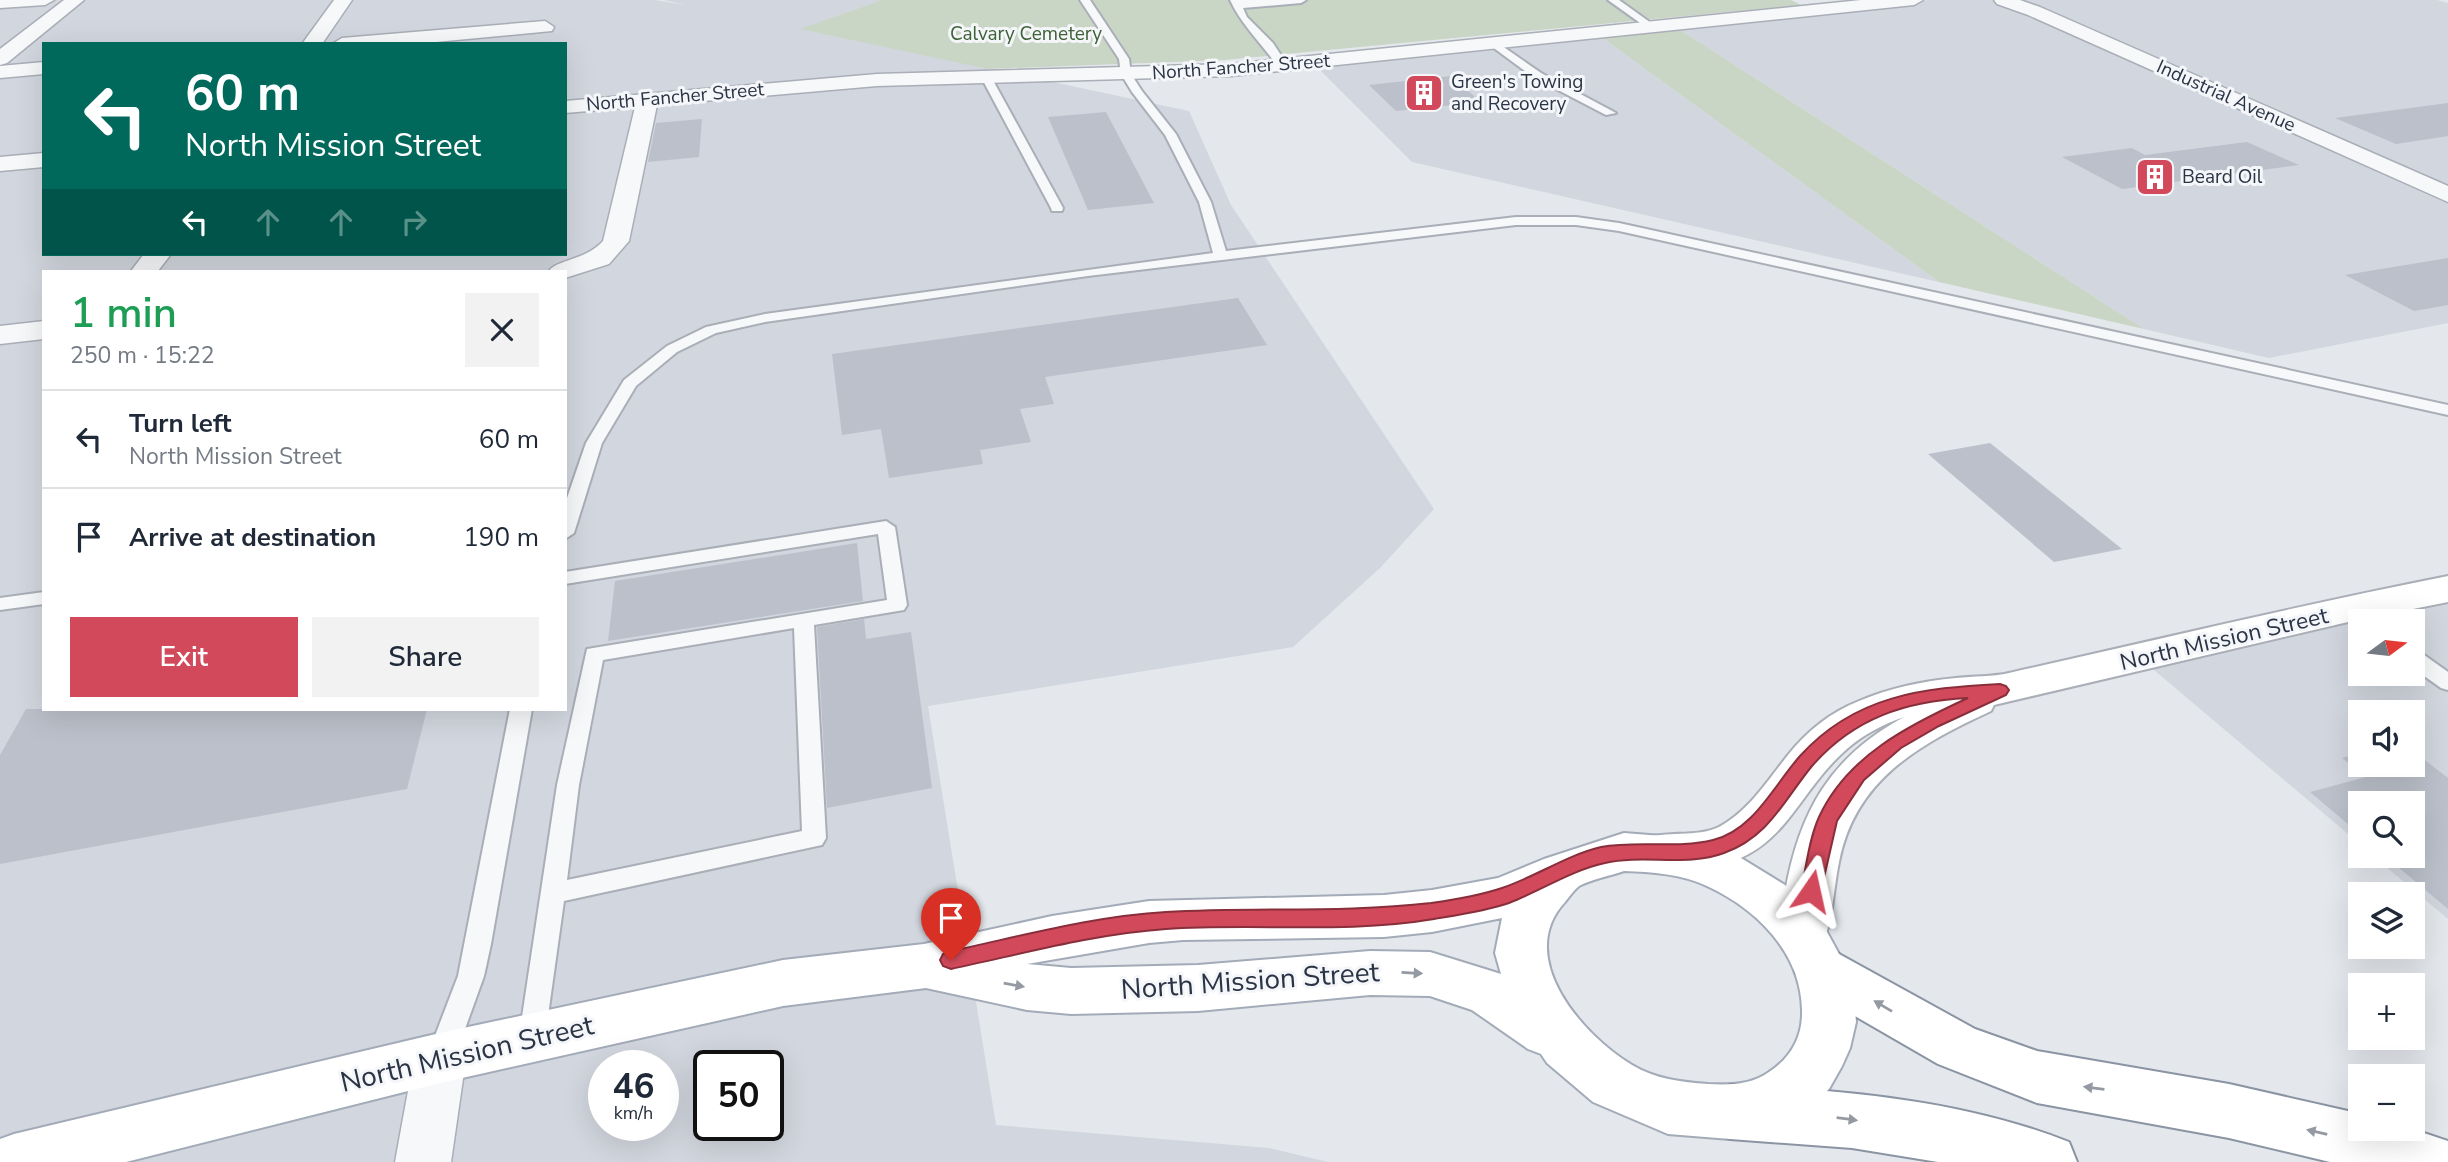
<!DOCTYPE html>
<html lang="en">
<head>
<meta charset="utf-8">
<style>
	body { margin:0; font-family:"Nunito Sans",sans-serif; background:#f2f2f3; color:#1f2937; height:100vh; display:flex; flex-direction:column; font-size:26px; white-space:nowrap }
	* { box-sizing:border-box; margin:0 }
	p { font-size:23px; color:#747a83 }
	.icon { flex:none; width:38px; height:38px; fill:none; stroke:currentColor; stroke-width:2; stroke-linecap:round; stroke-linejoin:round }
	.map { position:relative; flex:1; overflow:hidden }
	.details { position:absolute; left:42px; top:270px; width:525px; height:441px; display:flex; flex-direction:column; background:#fff; border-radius:0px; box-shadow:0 7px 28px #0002 }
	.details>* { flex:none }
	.banner { position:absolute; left:42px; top:42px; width:525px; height:214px; border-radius:0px; box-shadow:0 7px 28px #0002; background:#00695c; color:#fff; overflow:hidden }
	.needle { width:46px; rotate:75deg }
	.buttons { position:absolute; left:2348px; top:609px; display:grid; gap:14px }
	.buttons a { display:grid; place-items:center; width:77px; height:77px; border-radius:0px; background:#fff; box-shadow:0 7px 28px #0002; font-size:35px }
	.speed { position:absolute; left:588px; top:1050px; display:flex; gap:14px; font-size:35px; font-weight:700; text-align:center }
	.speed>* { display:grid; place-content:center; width:91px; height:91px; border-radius:50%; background:#fff; box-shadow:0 7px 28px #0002; line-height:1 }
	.speed small { font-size:18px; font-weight:400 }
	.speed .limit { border:4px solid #111; border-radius:10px; background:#fff; color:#111 }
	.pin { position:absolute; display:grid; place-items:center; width:60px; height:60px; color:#fff; margin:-72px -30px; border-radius:50% 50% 50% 0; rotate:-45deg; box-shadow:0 0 7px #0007 }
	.pin .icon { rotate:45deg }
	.me { position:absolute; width:77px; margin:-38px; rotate:11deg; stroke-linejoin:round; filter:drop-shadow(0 0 5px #0008) }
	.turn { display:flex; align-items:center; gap:24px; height:147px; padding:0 28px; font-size:32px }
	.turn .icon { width:91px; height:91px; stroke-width:2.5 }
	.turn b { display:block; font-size:49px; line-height:60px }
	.lanes { display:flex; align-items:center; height:66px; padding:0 28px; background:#0003; justify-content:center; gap:35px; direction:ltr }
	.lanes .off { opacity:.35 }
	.round { display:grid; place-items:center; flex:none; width:74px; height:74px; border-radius:0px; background:#f2f2f3 }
	.summary { display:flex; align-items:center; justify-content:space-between; height:119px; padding:0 28px }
	h1 { font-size:42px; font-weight:600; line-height:52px; color:#1e9e55 }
	.primary-button { display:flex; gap:14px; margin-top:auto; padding:14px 28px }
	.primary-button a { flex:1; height:80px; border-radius:0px; background:#d1495b; color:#fff; font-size:28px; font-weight:600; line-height:80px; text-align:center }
	.primary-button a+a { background:#f2f2f3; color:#1f2937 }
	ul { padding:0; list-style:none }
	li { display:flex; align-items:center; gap:21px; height:98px; padding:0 28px; border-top:2px solid #e0e1e3 }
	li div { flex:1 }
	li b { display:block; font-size:26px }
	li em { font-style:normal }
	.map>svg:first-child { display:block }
	.built { fill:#d2d6de; fill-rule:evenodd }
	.green { fill:#c9d6c5 }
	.building { fill:#bbc0ca }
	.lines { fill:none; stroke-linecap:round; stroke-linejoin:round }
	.lane-casing { stroke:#a9aeb7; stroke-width:4 }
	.street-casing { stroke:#a9aeb7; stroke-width:3 }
	.secondary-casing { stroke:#a9aeb7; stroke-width:4 }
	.primary-casing { stroke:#a3abb8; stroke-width:4 }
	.highway-casing { stroke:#8b94a3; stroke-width:4 }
	.lane { fill:#f7f8fa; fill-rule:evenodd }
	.street { fill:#f7f8fa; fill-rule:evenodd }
	.secondary { fill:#fff; fill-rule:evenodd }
	.primary { fill:#fff; fill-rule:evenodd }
	.highway { fill:#fff; fill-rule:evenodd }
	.oneway { fill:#959aa2 }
	.route { fill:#d1495b; stroke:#882f3b; stroke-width:2 }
	.labels { text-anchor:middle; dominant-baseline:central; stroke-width:6; stroke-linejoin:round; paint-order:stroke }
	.far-park-label { font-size:19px; fill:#3f6138; stroke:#f4f6f9 }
	.far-street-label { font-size:19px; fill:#2b3445; stroke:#f4f6f9 }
	.far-poi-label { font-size:19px; fill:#2b3445; stroke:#f4f6f9; text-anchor:start }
	.street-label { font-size:23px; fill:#2b3445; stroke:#f4f6f9 }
	.near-street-label { font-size:28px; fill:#2b3445; stroke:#f4f6f9 }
</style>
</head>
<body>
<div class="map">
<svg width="2448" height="1162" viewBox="0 0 2448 1162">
	<rect width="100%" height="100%" fill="#e4e7ec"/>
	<g class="built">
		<path d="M0,0H655L685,5L664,0H882L802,29L1189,111L1231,205L1434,509L1380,568L1293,647L928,706L996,1125L1269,1148L1328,1162H0ZM44,44H565V254H44ZM44,271H565V709H44ZM604,1066H663V1125H604ZM709,1066H768V1125H709Z"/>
		<polygon points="1929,0 2437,0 2448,3 2448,323 2269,358 2144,329 1674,26"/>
		<polygon points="1597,34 1939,282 1412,162 1313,63"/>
		<path d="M2448,593V919L2373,856H2413V803H2361V845L2141,659ZM2361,621H2413V674H2361ZM2361,712H2413V765H2361Z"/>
	</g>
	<g class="green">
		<polygon points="882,0 1791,0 1801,5 1224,60 988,69 800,29"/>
		<polygon points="1674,26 2144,329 1939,282 1597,34"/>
	</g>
	<g class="building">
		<polygon points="1451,76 1481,102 1396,111 1369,85"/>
		<polygon points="2448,103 2448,136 2396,144 2335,118"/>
		<polygon points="1106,112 1154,203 1088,210 1048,117"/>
		<polygon points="702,119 699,157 648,162 656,123"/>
		<polygon points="2247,142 2299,165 2122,189 2062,157 2132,148 2145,155"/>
		<polygon points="2448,258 2448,305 2414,311 2345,275"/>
		<polygon points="1238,298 1267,345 1045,377 1054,404 1020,409 1031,442 980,450 983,464 889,478 881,429 842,435 832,354"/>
		<polygon points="1990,443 2122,549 2054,562 1928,454"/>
		<polygon points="857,543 863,601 608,641 615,581"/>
		<polygon points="864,619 866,639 911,632 932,788 827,808 817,627"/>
		<polygon points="26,709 427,709 407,789 0,864 0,755"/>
		<polygon points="2413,751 2448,778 2448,909 2385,856 2413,856 2413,803 2361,803 2361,835 2310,792 2366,777 2342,758 2361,753 2361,765 2413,765"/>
	</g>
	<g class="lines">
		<g class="lane-casing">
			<g id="lane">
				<polygon points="1080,0 1090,0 1129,59 1131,74 1142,91 1176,134 1211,202 1226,251 1516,217 1576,217 1619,223 2448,405 2448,415 1619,231 1576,225 1516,225 1088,276 765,322 716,333 677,352 636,386 602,443 574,533 565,539 565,504 586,443 624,380 667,346 706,327 765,314 1213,253 1199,202 1165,135 1132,92 1121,74 1119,59"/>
				<path d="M1230,0H1306L1301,3L1243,8L1247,17L1273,43L1288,66L1287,68H1279C1263,45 1242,26 1230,0Z"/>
				<polygon points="1608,0 1619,0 1658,28 1650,30"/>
				<polygon points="1495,41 1541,73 1616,113 1606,115 1533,77 1491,46 1490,44"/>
				<polygon points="981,73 990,75 1063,208 1062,211 1052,211 1051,208 980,75"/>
				<path d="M886,521L895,527L907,605L904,610L814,625L826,838L822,845L564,901L545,1037L542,1046L532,1049L522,1046L519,1037L557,785L587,649L887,600L878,534L565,584V572ZM794,628L802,831L567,880L579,785L603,660Z"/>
				<polygon points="44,592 44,604 0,610 0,598"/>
				<polygon points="2413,650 2420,652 2448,672 2448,690 2441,688 2413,668"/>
				<polygon points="510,709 532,709 491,944 484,976 456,1054 452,1063 442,1066 432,1063 428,1054 458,976"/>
			</g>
		</g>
		<g class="street-casing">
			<g id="street">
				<polygon points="0,0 54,0 45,5 0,8"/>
				<polygon points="64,0 84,0 7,63 0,65 0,49"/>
				<polygon points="334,0 352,0 322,44 302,44"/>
				<path d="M1861,0H1923L1914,5L1231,76L877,86L657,105L629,241L609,264L565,278V271H549C556,260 586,260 603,241L635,107L565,113V101L877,74L1231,64Z"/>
				<polygon points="1994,0 2020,0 2040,7 2448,186 2448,202 2028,15 1997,4"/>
				<polygon points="545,21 554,27 552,31 414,44 332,44 342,38"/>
				<polygon points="44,62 44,74 0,78 0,66"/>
				<polygon points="44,153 44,167 0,171 0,157"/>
				<polygon points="144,254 171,254 158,271 131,271"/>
				<polygon points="44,321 44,339 0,344 0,326"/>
				<polygon points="440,1034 458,1041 466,1058 451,1162 395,1162 414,1058 422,1041"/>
			</g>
		</g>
		<g class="secondary-casing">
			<path id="secondary" d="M2448,576V602L2348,622L1994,705L1991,711C1920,744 1855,779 1839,862C1833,891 1833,923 1820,950L1802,956L1784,950C1782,946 1778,940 1777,935C1775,924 1783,905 1785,893C1799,812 1830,757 1904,717C1884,724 1864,734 1848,748C1793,795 1786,859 1699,869C1679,871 1660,872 1641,865L1634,852L1641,839C1666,830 1696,838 1719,827C1749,811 1768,780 1788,755C1807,731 1831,712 1859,701C1890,688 1923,681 1956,678C1974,676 1992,677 2009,673C2155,640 2301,605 2448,576Z"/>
		</g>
		<g class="primary-casing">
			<path id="primary" d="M1624,833L1675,837L1741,858L1785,885L1821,921L1845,965L1854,994L1856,1022L1850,1048L1842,1066L1829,1089L1809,1109L1763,1131L1730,1139L1668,1134L1593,1102L1547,1063L1541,1054L1528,1049L1472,1010L1430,996L1370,995L1198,1011L1071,1014L1027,1010L926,988L783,1006L440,1083L126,1162H0V1139L14,1134L440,1033L783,960L924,944L1052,916L1149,901L1384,895L1432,890L1498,878L1544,859ZM1624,871C1652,872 1682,874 1707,886C1757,909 1801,953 1802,1010C1803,1036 1791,1058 1769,1072C1751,1085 1729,1085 1708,1084C1681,1082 1655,1079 1632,1065C1582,1035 1514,957 1565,902C1569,897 1574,890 1579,886C1592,879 1610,876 1624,871ZM1502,918L1495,953L1501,974L1430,952L1370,951L1198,965L1071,968L1027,964L1149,943L1183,940L1384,937L1432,932Z"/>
		</g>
		<g class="highway-casing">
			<g id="highway">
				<polygon points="1821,948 1839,954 1975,1029 2037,1051 2229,1084 2361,1114 2361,1129 2412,1129 2448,1141 2448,1162 2330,1162 2229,1138 2037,1103 1938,1064 1803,986 1795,970 1803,954"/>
				<path d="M1730,1085C1843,1090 1963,1100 2069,1142L2077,1162H1938L1852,1148L1730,1139L1710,1131L1702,1112L1710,1093Z"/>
			</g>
		</g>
		<use href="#lane" class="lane"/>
		<use href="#street" class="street"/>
		<use href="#secondary" class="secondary"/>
		<use href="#primary" class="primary"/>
		<use href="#highway" class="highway"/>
	</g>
	<defs><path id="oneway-solid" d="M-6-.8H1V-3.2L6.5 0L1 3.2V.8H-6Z" transform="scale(1.75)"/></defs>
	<g class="oneway">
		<use href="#oneway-solid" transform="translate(1412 973) rotate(3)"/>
		<use href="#oneway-solid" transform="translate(1014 985) rotate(10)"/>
		<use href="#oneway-solid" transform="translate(1883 1006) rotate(-149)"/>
		<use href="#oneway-solid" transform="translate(2094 1088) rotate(-173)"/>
		<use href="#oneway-solid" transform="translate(1847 1119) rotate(7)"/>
		<use href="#oneway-solid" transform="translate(2317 1132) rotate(-167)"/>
	</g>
	<path class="route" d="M2000,684L2006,686L2009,690L2006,695L1939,726L1901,748L1864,780L1837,821L1821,891L1818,897L1811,899L1804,897L1801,891C1806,868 1809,839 1819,817C1847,756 1909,725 1968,698C1906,701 1854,718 1812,766C1784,800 1769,837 1724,853C1687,867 1644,854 1605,863C1572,870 1540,891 1509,903C1486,911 1458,915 1434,919C1346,934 1255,923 1166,929C1093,934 1022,954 951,969L943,966L940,960L943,954L951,951C1022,936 1094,916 1166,912C1254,907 1343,913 1431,903C1453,900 1481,895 1502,888C1535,877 1567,855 1601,847C1638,840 1677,849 1713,840C1754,830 1774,785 1800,756C1855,695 1923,688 2000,684Z"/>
	<defs>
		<g id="building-square" transform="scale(2.0125)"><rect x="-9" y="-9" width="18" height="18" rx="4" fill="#d1495b" stroke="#f4f6f9"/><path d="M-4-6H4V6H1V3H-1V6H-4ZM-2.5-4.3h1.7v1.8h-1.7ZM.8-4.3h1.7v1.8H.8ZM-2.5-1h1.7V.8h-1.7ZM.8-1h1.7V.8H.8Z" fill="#fff"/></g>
	</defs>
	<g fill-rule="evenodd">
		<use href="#building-square" x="1424" y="93"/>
		<use href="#building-square" x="2155" y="177"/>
	</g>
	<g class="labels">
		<g class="far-park-label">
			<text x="1026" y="34">Calvary Cemetery</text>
		</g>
		<g class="far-street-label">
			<text transform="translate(1241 67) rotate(-4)">North Fancher Street</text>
			<text transform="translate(2226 96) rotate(24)">Industrial Avenue</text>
			<text transform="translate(675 97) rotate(-5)">North Fancher Street</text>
		</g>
		<g class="far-poi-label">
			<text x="1451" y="82">Green's Towing<tspan x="1451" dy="22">and Recovery</tspan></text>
			<text x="2182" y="177">Beard Oil</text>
		</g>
		<g class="street-label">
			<text transform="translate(2224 639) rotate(-13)">North Mission Street</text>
		</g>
		<g class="near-street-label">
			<text transform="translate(1250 981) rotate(-4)">North Mission Street</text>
			<text transform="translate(467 1054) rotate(-13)">North Mission Street</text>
		</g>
	</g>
</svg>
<div class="buttons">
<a><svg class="needle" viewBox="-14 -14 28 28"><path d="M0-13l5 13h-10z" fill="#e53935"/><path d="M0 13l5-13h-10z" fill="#747a83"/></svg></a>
<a><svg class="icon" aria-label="sound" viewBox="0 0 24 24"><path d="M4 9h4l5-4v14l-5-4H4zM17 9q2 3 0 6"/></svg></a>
<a><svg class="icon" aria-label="search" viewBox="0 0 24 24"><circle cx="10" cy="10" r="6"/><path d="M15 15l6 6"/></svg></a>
<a><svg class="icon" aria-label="layers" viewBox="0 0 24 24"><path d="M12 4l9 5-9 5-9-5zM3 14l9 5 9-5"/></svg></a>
<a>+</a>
<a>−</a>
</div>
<div class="speed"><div>46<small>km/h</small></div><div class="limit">50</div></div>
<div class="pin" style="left:951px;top:960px;background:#d93025"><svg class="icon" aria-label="arrive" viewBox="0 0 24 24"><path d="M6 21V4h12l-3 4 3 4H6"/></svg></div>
<svg class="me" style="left:1811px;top:891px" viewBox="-20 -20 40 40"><path d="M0-17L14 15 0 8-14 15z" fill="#d1495b" stroke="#fff" stroke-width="4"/></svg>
<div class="banner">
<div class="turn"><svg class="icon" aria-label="left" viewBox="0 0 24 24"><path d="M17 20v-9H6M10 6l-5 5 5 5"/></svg><div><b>60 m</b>North Mission Street</div></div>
<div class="lanes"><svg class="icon" aria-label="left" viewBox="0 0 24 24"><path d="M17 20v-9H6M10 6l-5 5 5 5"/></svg><svg class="icon off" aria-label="ahead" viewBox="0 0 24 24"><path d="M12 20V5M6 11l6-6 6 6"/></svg><svg class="icon off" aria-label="ahead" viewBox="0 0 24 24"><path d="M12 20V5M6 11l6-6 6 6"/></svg><svg class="icon off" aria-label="right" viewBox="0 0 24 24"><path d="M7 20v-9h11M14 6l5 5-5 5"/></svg></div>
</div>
<section class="details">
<div class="summary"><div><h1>1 min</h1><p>250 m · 15:22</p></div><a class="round"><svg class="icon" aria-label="close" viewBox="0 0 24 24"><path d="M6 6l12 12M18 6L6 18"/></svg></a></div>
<ul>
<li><svg class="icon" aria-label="left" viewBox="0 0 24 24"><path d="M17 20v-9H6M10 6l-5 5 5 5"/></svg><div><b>Turn left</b><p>North Mission Street</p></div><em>60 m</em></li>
<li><svg class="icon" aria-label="arrive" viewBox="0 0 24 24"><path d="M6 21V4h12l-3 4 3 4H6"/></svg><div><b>Arrive at destination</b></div><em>190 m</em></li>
</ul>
<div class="primary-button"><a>Exit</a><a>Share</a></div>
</section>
</div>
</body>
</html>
